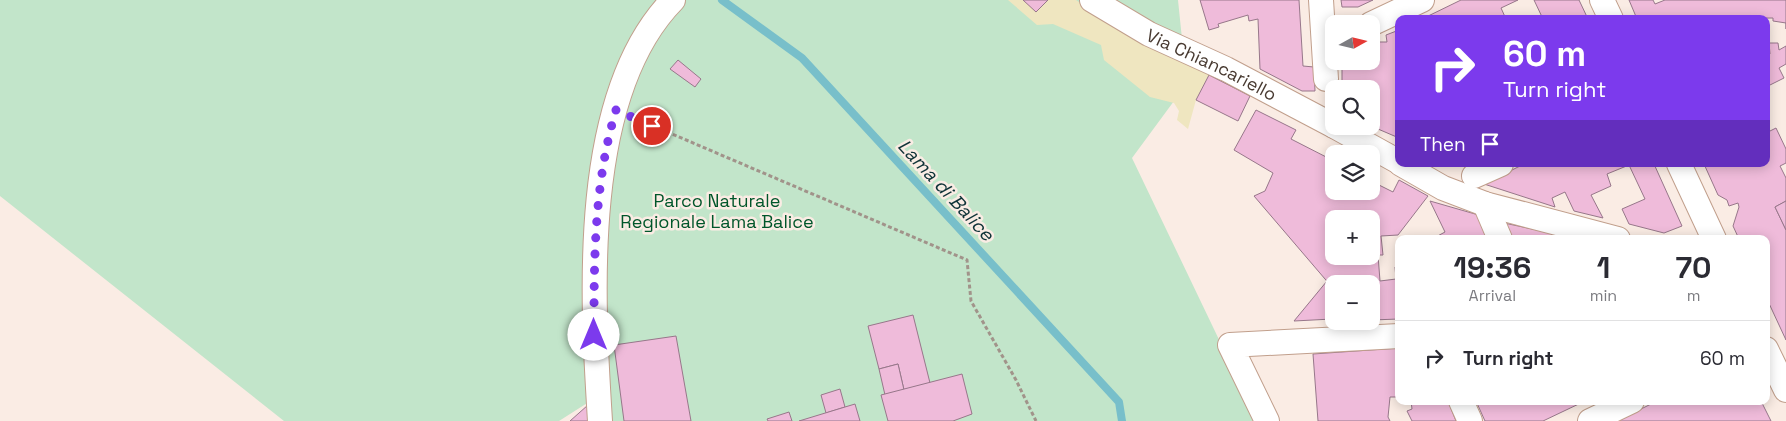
<!DOCTYPE html>
<html lang="en">
<head>
<meta charset="utf-8">
<style>
	body { margin:0; font-family:"Space Grotesk",sans-serif; background:#f7f7f7; color:#2b2b33; height:100vh; display:flex; flex-direction:column; font-size:19px; white-space:nowrap }
	* { box-sizing:border-box; margin:0 }
	p { font-size:16px; color:#7c7c81 }
	.icon { flex:none; width:28px; height:28px; fill:none; stroke:currentColor; stroke-width:2; stroke-linecap:round; stroke-linejoin:round }
	.map { position:relative; flex:1; overflow:hidden }
	.side { position:absolute; left:1395px; top:235px; width:375px; height:170px; display:flex; flex-direction:column; background:#fff; border-radius:10px; box-shadow:0 2px 12px #0003 }
	.side>* { flex:none }
	.banner { position:absolute; left:1395px; top:15px; width:375px; height:152px; border-radius:10px; box-shadow:0 2px 12px #0003; background:#7c3aed; color:#fff; overflow:hidden }
	.needle { width:32px; rotate:82deg }
	.controls { position:absolute; left:1325px; top:15px; display:grid; gap:10px }
	.controls a { display:grid; place-items:center; width:55px; height:55px; border-radius:10px; background:#fff; box-shadow:0 2px 12px #0003; font-size:25px }
	.pin { position:absolute; display:grid; place-items:center; width:42px; height:42px; color:#fff; margin:-21px; border:2px solid #fff; border-radius:50%; box-shadow:0 1px 5px #0007 }
	.me { position:absolute; width:55px; margin:-28px; rotate:0deg; stroke-linejoin:round; filter:drop-shadow(0 0 4px #0008) }
	.turn { display:flex; align-items:center; gap:18px; height:105px; padding:0 25px; font-size:22px }
	.turn .icon { width:65px; height:65px; stroke-width:2.5 }
	.turn b { display:block; font-size:35px; line-height:42px }
	.then { display:flex; align-items:center; height:48px; padding:0 25px; background:#0003; gap:10px; font-size:19px }
	.eta { display:flex; justify-content:space-evenly; align-items:center; height:85px; text-align:center }
	.eta b { font-size:30px; font-weight:700; line-height:35px }
	ul { padding:0; list-style:none }
	li { display:flex; align-items:center; gap:15px; height:75px; padding:0 25px; border-top:1px solid #e1e1e2 }
	li div { flex:1 }
	li b { display:block; font-size:19px }
	li em { font-style:normal }
	.map>svg:first-child { display:block }
	.green { fill:#c2e5ca }
	.sand { fill:#efe6c0 }
	.lines { fill:none; stroke-linecap:round; stroke-linejoin:round }
	.stream { stroke:#78bfca; stroke-width:8 }
	.building { fill:#efbbda; stroke:#97778a; fill-rule:evenodd }
	.minor-casing { stroke:#c19f8c; stroke-width:26 }
	.path { stroke:#a1938a; stroke-width:3; stroke-dasharray:4 2.5; stroke-linecap:butt }
	.minor { stroke:#fff; stroke-width:24 }
	.route { stroke:#7c3aed; stroke-width:9; stroke-dasharray:0 16.2 }
	.labels { text-anchor:middle; dominant-baseline:central; stroke-width:5; stroke-linejoin:round; paint-order:stroke }
	.street-label { font-size:18px; fill:#483a31; stroke:#faece4 }
	.park-label { font-size:18px; fill:#00562a; stroke:#faece4 }
	.water-label { font-size:19px; font-style:italic; fill:#0f3338; stroke:#faece4 }
</style>
</head>
<body>
<div class="map">
<svg width="1786" height="421" viewBox="0 0 1786 421">
	<rect width="100%" height="100%" fill="#faece4"/>
	<polygon class="green" points="0,0 1178,0 1182,39 1174,101 1132,158 1258,421 591,421 592,400 559,421 284,421 0,196"/>
	<polygon class="sand" points="1008,0 1076,0 1110,23 1209,75 1196,100 1188,129 1177,120 1179,111 1174,103 1150,97 1104,60 1101,45 1053,24 1037,25"/>
	<g class="lines">
		<polyline class="stream" points="722,0 802,58 1119,402 1122,421"/>
	</g>
	<g class="building">
		<polygon points="1023,0 1048,0 1036,12"/>
		<polygon points="1200,0 1299,0 1303,66 1314,67 1315,91 1302,91 1260,69 1258,19 1249,21 1248,15 1218,24 1219,27 1209,30"/>
		<polygon points="1341,0 1373,0 1358,7 1342,7"/>
		<polygon points="1461,0 1518,0 1501,8 1506,19 1422,19"/>
		<polygon points="1534,0 1579,0 1588,19 1543,19"/>
		<polygon points="1629,0 1653,0 1655,4 1665,0 1786,0 1786,29 1786,23 1773,21 1773,18 1637,19"/>
		<polygon points="1399,30 1399,138 1371,126 1371,89 1342,89 1342,61 1371,61 1371,42 1387,42 1386,35"/>
		<polygon points="1769,43 1778,43 1779,50 1786,46 1786,64 1779,68 1784,78 1766,87 1766,55 1770,54"/>
		<polygon points="678,60 701,79 695,87 670,69"/>
		<polygon points="1209,75 1250,96 1238,121 1196,100"/>
		<path d="M1256,110L1296,130L1291,139L1334,161V191H1371V181L1393,192L1399,180L1428,196L1398,235L1381,236L1383,255H1378L1380,281L1396,279L1395,267H1399V319L1371,320V284H1334V286H1331L1254,196L1265,191L1273,173L1234,150ZM1334,219H1371V256H1334Z"/>
		<polygon points="1776,128 1786,149 1786,163 1780,166 1786,178 1786,201 1775,207 1786,230 1786,340 1766,297 1766,239 1739,239 1733,226 1739,207 1738,203 1729,206 1727,200 1718,195 1704,164 1766,164 1766,133"/>
		<polygon points="1524,164 1654,164 1682,226 1664,233 1629,224 1622,209 1645,199 1629,165 1607,174 1611,186 1591,195 1603,218 1574,211 1565,192 1552,198 1555,207 1484,184"/>
		<polygon points="1430,201 1482,216 1492,239 1432,239 1445,232"/>
		<polygon points="1786,201 1786,230 1775,207"/>
		<polygon points="1504,223 1551,233 1554,239 1511,239"/>
		<polygon points="1327,281 1331,286 1332,319 1294,321"/>
		<polygon points="913,315 930,383 904,390 898,364 879,369 868,326"/>
		<polygon points="676,336 691,421 624,421 614,345"/>
		<polygon points="1399,348 1399,397 1390,397 1388,417 1390,421 1318,421 1313,354"/>
		<polygon points="898,364 904,390 885,395 879,369"/>
		<polygon points="962,374 972,414 953,421 888,421 881,395"/>
		<polygon points="840,389 845,407 826,413 821,395"/>
		<polygon points="1411,401 1448,401 1456,421 1412,421 1407,411 1412,409"/>
		<polygon points="1476,401 1585,401 1543,421 1485,421"/>
		<polygon points="1657,401 1761,401 1771,421 1617,421"/>
		<polygon points="855,404 860,421 799,421 845,407"/>
		<polygon points="588,405 592,421 570,421"/>
		<polygon points="789,412 792,421 768,421 767,419"/>
	</g>
	<g class="lines">
		<g class="minor-casing">
			<g id="minor">
				<path id="s1" d="M1092,0L1149,34L1226,69L1334,126"/>
				<polyline points="1321,0 1326,79"/>
				<polyline points="1602,0 1611,19"/>
				<polyline points="1371,24 1422,0"/>
				<polyline points="1334,126 1399,162"/>
				<polyline points="1401,164 1443,188 1485,204 1618,239"/>
				<polyline points="1679,164 1714,239"/>
				<polyline points="1474,176 1501,164"/>
				<polyline points="1485,204 1500,239"/>
				<polyline points="1766,349 1786,390"/>
				<polyline points="1461,401 1470,421"/>
				<path d="M600,421C592,296 580,95 673,0"/>
				<polyline points="1267,421 1230,345 1399,336"/>
				<polyline points="1590,421 1632,401"/>
			</g>
		</g>
		<polyline class="path" points="637,119 967,260 971,301 1016,380 1036,421"/>
		<use href="#minor" class="minor"/>
	</g>
	<g class="lines">
		<path class="route" d="M594,335C594,260 594,183 616,110L652,126"/>
	</g>
	<g class="labels">
		<g class="street-label">
			<text stroke="none"><textPath href="#s1" startOffset="136">Via Chiancariello</textPath></text>
		</g>
		<g class="park-label">
			<text x="717" y="200">Parco Naturale<tspan x="717" dy="21">Regionale Lama Balice</tspan></text>
		</g>
		<g class="water-label">
			<text transform="translate(946 190) rotate(47)">Lama di Balice</text>
		</g>
	</g>
</svg>
<div class="controls">
<a><svg class="needle" viewBox="-14 -14 28 28"><path d="M0-13l5 13h-10z" fill="#e53935"/><path d="M0 13l5-13h-10z" fill="#7c7c81"/></svg></a>
<a><svg class="icon" aria-label="search" viewBox="0 0 24 24"><circle cx="10" cy="10" r="6"/><path d="M15 15l6 6"/></svg></a>
<a><svg class="icon" aria-label="layers" viewBox="0 0 24 24"><path d="M12 4l9 5-9 5-9-5zM3 14l9 5 9-5"/></svg></a>
<a>+</a>
<a>−</a>
</div>
<div class="pin" style="left:652px;top:126px;background:#d93025"><svg class="icon" aria-label="arrive" viewBox="0 0 24 24"><path d="M6 21V4h12l-3 4 3 4H6"/></svg></div>
<svg class="me" style="left:594px;top:335px" viewBox="-20 -20 40 40"><circle r="19" fill="#fff"/><path d="M0-13L10 11 0 6-10 11z" fill="#7c3aed"/></svg>
<div class="banner">
<div class="turn"><svg class="icon" aria-label="right" viewBox="0 0 24 24"><path d="M7 20v-9h11M14 6l5 5-5 5"/></svg><div><b>60 m</b>Turn right</div></div>
<div class="then">Then<svg class="icon" aria-label="arrive" viewBox="0 0 24 24"><path d="M6 21V4h12l-3 4 3 4H6"/></svg></div>
</div>
<section class="side">
<div class="eta">
<div><b>19:36</b><p>Arrival</p></div>
<div><b>1</b><p>min</p></div>
<div><b>70</b><p>m</p></div>
</div>
<ul>
<li><svg class="icon" aria-label="right" viewBox="0 0 24 24"><path d="M7 20v-9h11M14 6l5 5-5 5"/></svg><div><b>Turn right</b></div><em>60 m</em></li>
</ul>
</section>
</div>
</body>
</html>
